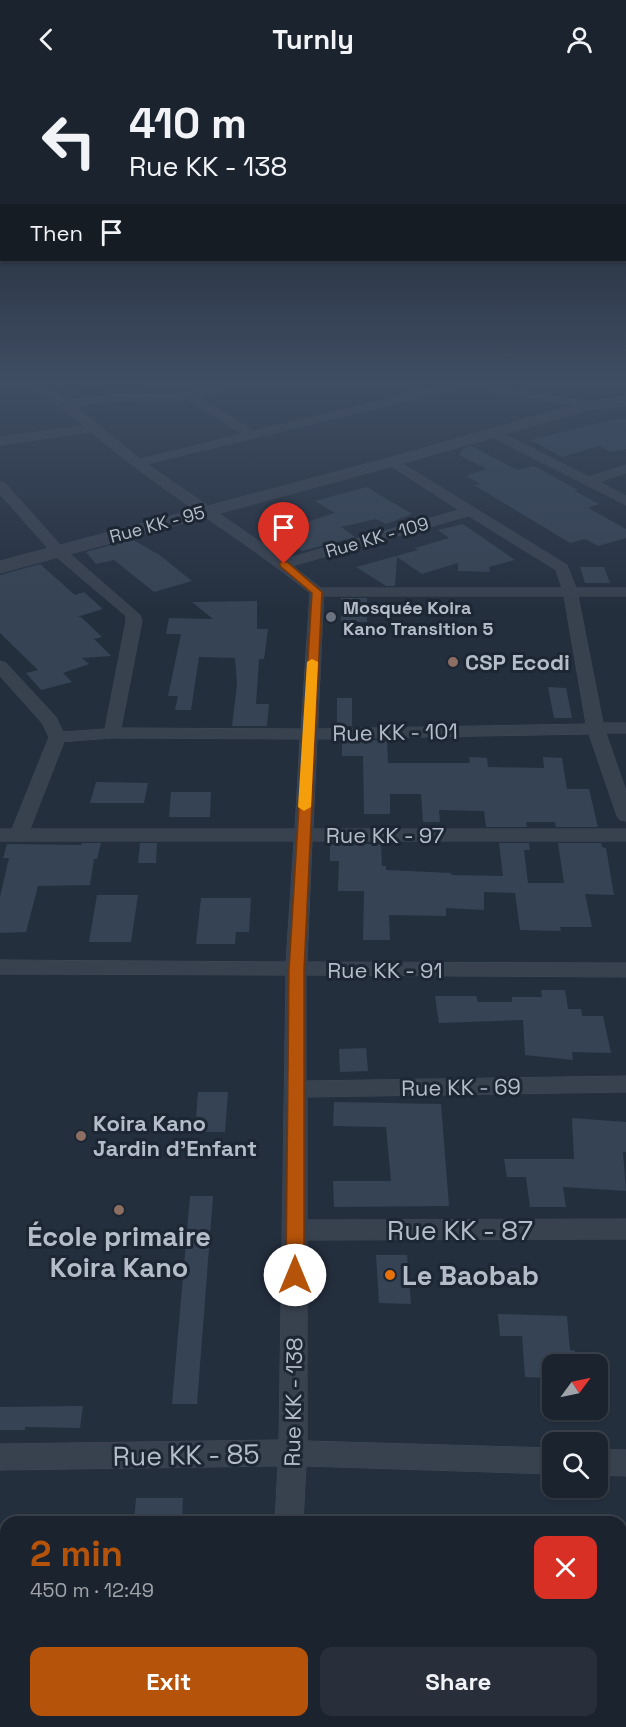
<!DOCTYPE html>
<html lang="en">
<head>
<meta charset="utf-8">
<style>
	body { margin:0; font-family:"Space Grotesk",sans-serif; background:#282f3a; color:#f1f3f6; height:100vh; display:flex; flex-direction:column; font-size:22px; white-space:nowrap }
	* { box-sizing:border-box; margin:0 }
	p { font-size:20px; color:#a0a4aa }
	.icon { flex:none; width:33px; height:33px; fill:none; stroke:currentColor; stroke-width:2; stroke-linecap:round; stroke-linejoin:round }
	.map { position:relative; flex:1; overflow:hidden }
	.panel { position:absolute; left:0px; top:1438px; width:627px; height:212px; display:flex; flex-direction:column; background:#1b232e; border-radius:18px 18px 0 0; box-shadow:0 2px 4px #0004,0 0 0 2px #39404a }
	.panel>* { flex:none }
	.top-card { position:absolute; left:0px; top:0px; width:627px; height:183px; box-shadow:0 2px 4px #0004,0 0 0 2px #39404a; background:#1b232e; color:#f1f3f6; overflow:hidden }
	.needle { width:39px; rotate:57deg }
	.buttons { position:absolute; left:542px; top:1276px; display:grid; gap:12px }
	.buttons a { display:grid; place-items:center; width:66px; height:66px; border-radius:12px; background:#1b232e; box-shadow:0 2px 4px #0004,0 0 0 2px #39404a; font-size:30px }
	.pin { position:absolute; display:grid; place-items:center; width:51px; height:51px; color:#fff; margin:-62px -26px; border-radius:50% 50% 50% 0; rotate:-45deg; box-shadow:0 0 6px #0007 }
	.pin .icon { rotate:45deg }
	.me { position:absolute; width:66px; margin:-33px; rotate:0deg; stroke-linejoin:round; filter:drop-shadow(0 0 4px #0008) }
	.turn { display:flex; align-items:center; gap:21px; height:126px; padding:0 30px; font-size:27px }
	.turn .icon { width:78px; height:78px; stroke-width:2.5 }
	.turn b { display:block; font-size:42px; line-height:51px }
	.then { display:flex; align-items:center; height:57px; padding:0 30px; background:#0003; gap:12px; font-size:22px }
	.round { display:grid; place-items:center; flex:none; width:63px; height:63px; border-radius:12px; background:#282f3a }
	.headline { display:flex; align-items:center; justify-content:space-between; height:102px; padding:0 30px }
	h1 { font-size:36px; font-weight:800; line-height:45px; color:#b45309 }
	.button { display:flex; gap:12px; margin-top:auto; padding:12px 30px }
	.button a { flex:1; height:69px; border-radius:12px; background:#b45309; color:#fff; font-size:24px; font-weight:800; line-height:69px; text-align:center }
	.button a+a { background:#282f3a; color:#f1f3f6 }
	header { display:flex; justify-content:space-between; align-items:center; height:78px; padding:0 30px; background:#1b232e; font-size:27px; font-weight:800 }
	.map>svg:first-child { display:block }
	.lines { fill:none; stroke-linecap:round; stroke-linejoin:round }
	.stream { stroke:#17263c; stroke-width:4 }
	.building { fill:#364354 }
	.minor-casing { stroke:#414a57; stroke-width:1 }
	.tertiary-casing { stroke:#414a57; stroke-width:1 }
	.minor { fill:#38414e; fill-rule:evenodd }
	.tertiary { fill:#38414e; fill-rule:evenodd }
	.route { fill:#b45309; stroke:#753606; stroke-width:1.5 }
	.slow { fill:#f59e0b }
	.worship-dot { fill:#6b7280; stroke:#1d2633; stroke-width:2 }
	.education-dot { fill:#8d6e63; stroke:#1d2633; stroke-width:2 }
	.food-dot { fill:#e8710a; stroke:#1d2633; stroke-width:2 }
	.labels { text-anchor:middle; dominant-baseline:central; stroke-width:6; stroke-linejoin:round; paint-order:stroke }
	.far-street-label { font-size:18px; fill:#b4bcc9; stroke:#1d2633 }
	.far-poi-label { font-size:18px; font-weight:bold; fill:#b4bcc9; stroke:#1d2633; text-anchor:start }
	.poi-label { font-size:22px; font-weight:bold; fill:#b4bcc9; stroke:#1d2633; text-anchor:start }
	.street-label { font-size:22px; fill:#b4bcc9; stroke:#1d2633 }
	.near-street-label { font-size:27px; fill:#b4bcc9; stroke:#1d2633 }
	.near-poi-label { font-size:27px; font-weight:bold; fill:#b4bcc9; stroke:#1d2633 }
</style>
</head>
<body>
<header><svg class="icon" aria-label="back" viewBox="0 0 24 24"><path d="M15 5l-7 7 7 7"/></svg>Turnly<svg class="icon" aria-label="person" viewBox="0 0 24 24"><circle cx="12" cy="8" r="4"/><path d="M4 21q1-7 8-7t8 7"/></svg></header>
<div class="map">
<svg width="626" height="1649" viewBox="0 0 626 1649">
	<rect width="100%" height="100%" fill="#242f3e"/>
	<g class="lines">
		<polyline class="stream" points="52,302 85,314 181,302"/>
	</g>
	<g class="building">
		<polygon points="614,341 626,341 626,371 612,374 599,368 562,379 530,362"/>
		<polygon points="471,368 518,392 534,388 578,412 575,413 599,426 588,430 626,451 626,460 598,468 585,461 570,465 474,407 481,406 466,398 487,391 459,377 463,371"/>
		<polygon points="367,409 412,436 386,446 376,441 341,449 355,459 302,473 274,454 335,435 315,423"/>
		<polygon points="463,446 515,482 489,489 490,494 458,493 458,485 422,496 397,479 395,508 386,508 356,489 418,472 415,470 449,460 438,452"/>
		<polygon points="132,461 161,478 192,503 154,514 114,482 96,486 86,474"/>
		<polygon points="40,486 75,517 84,514 103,531 77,539 81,539 102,559 94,561 111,578 82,580 89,586 63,595 72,604 41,612 26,595 38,592 0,555 0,497"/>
		<polygon points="580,489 604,489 610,505 585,505"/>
		<rect x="341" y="520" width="26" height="24"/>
		<polygon points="257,523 257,551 268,551 264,581 259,581 256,626 269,626 267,648 232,648 237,607 235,580 199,579 191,632 175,632 178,618 168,618 181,556 166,556 169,540 213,541 192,524"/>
		<polygon points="548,609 566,610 572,640 554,640"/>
		<rect x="337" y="620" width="15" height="28"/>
		<polygon points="387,662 388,685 470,685 469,679 487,680 488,689 544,690 543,679 562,680 567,711 589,711 598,749 556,749 555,744 526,744 527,749 486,749 484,733 439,732 440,744 423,744 421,716 390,716 390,736 364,736 363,678 342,678 342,663"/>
		<polygon points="96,704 148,705 144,725 90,725"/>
		<polygon points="171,714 211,714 210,739 169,739"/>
		<polygon points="82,765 101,765 97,781 94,781 90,807 38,808 26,854 0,855 0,819 9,780 3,780 7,766 81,767"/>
		<polygon points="140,765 157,765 156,785 138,785"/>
		<polygon points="499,765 529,765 530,772 524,772 528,805 564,805 558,765 601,765 602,769 606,770 614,817 585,816 592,849 560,849 561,853 520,852 515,815 484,814 484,832 446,830 446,838 389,837 390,862 363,862 364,813 338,813 339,783 330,783 330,766 381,766 382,788 386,788 386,792 451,795 451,797 503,798"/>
		<polygon points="97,817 138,817 131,864 89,864"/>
		<polygon points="201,820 251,820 249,854 236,854 235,866 196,866"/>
		<polygon points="541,912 565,912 568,931 581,931 582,938 603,938 611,975 572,974 573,982 525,977 523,942 439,945 435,918 476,918 478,924 512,924 512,919 542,919"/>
		<polygon points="366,970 368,993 340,994 339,971"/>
		<polygon points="198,1014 228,1014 225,1054 195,1054"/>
		<polygon points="334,1024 441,1026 449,1128 334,1129 333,1103 391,1103 386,1049 333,1048"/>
		<polygon points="572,1040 626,1044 626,1074 623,1074 626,1113 563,1109 566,1129 530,1129 526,1099 507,1099 504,1081 574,1081"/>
		<polygon points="190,1118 213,1118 197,1326 172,1326"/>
		<polygon points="376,1177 407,1177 411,1226 379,1225"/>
		<polygon points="498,1236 567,1238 570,1272 575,1273 576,1287 552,1287 552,1300 525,1299 522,1258 500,1258"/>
		<polygon points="83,1328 80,1350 25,1349 25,1352 0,1352 0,1329"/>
		<polygon points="136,1420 183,1420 182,1444 134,1444"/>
	</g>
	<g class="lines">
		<g class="minor-casing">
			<g id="minor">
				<path d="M26,302H38L67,322L123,316L188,315L224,304L259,302L258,304L226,310L198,319L254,353L414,315L391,302H405L426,312L451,306L473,305L591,324L597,327L591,330L473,311L451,312L147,386L285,481L459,432L385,384L391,380L395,381L567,487L576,510H626V518H578L603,645H626V655H606L626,713V743L620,742L617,738L589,656L317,661L313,751H626V763H312L307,884L626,885V899L306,897V1003L626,998V1014L307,1019V1142L626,1141V1161L307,1162V1363L552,1370V1396L306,1388L303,1444H275L278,1388L0,1392V1366L279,1362L286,897L0,896V882L286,884L294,763H0V751H12L49,659L42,645L0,598V583L6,585L56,639L63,654L105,651L126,543V538L53,476L0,416V404L5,405L63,470L140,537L142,543L121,650L301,651L310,515C239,458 160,413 91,354L0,367V359L84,348ZM187,321L242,356L140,381L75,328L123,322ZM469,438L556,492L562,510H321L293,488ZM324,518H564L586,646L318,651ZM112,660L300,661L295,751H30L64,664Z"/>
				<polygon points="494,351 589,399 626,387 626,395 599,404 626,418 626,427 490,358 488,355"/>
				<polygon points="597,1371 626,1372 626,1398 597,1397"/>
				<polygon points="261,1644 293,1644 292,1649 260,1649"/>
			</g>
		</g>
		<g class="tertiary-casing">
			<polygon id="tertiary" points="626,318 626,328 592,331 397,387 0,495 0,483 385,381 586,324"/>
		</g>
		<use href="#minor" class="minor"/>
		<use href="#tertiary" class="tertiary"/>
	</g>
	<linearGradient id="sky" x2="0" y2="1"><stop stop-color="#141a22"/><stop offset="0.57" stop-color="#3f4d63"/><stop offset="1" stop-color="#3f4d63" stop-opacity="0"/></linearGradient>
	<rect width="626" height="533" fill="url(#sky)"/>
	<polygon class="route" points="280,484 287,484 322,514 304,892 304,1197 301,1202 295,1204 288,1202 286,1197 289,892 312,515 280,488"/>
	<polygon class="slow" points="312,581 318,584 311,729 304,733 298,729 307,584"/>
	<circle class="worship-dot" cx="331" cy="539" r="6"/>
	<g class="education-dot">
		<circle cx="453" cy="584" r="6"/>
		<circle cx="81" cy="1058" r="6"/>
		<circle cx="119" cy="1132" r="6"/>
	</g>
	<circle class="food-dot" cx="390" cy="1197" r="6"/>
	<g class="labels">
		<g class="far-street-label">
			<text transform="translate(157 446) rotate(-15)">Rue KK - 95</text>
			<text transform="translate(377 459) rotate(-16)">Rue KK - 109</text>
		</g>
		<g class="far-poi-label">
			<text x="343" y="529">Mosquée Koira<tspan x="343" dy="21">Kano Transition 5</tspan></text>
		</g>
		<g class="poi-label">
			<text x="465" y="584">CSP Ecodi</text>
			<text x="93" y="1045">Koira Kano<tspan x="93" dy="25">Jardin d'Enfant</tspan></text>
		</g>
		<g class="street-label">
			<text transform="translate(395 654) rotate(-1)">Rue KK - 101</text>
			<text x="385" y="757">Rue KK - 97</text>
			<text x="385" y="892">Rue KK - 91</text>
			<text transform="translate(461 1009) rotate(-1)">Rue KK - 69</text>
			<text transform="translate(293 1324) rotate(-89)">Rue KK - 138</text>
		</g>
		<g class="near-street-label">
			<text x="460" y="1152">Rue KK - 87</text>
			<text transform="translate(186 1377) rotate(-1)">Rue KK - 85</text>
		</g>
		<g class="near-poi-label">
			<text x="119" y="1158">École primaire<tspan x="119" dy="31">Koira Kano</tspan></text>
			<text x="402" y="1197" text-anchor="start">Le Baobab</text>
		</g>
	</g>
</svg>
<div class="buttons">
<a><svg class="needle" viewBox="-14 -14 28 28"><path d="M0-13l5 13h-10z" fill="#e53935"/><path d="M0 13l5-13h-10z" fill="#a0a4aa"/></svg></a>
<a><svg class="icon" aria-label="search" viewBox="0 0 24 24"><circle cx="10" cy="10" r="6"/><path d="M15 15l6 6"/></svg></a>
</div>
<div class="pin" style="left:284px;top:486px;background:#d93025"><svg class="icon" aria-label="arrive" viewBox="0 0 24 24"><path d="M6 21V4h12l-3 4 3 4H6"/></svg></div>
<svg class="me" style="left:295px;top:1197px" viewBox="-20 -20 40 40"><circle r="19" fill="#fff"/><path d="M0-13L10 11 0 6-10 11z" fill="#b45309"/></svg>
<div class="top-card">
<div class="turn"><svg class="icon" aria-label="left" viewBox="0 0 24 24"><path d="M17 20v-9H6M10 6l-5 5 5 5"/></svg><div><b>410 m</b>Rue KK - 138</div></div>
<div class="then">Then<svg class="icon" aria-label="arrive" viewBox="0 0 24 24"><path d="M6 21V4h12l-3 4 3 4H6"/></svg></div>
</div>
<section class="panel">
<div class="headline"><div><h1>2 min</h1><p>450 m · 12:49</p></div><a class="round" style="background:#d93025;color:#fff"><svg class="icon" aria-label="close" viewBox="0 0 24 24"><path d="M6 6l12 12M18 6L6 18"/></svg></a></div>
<div class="button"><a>Exit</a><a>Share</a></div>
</section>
</div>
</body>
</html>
